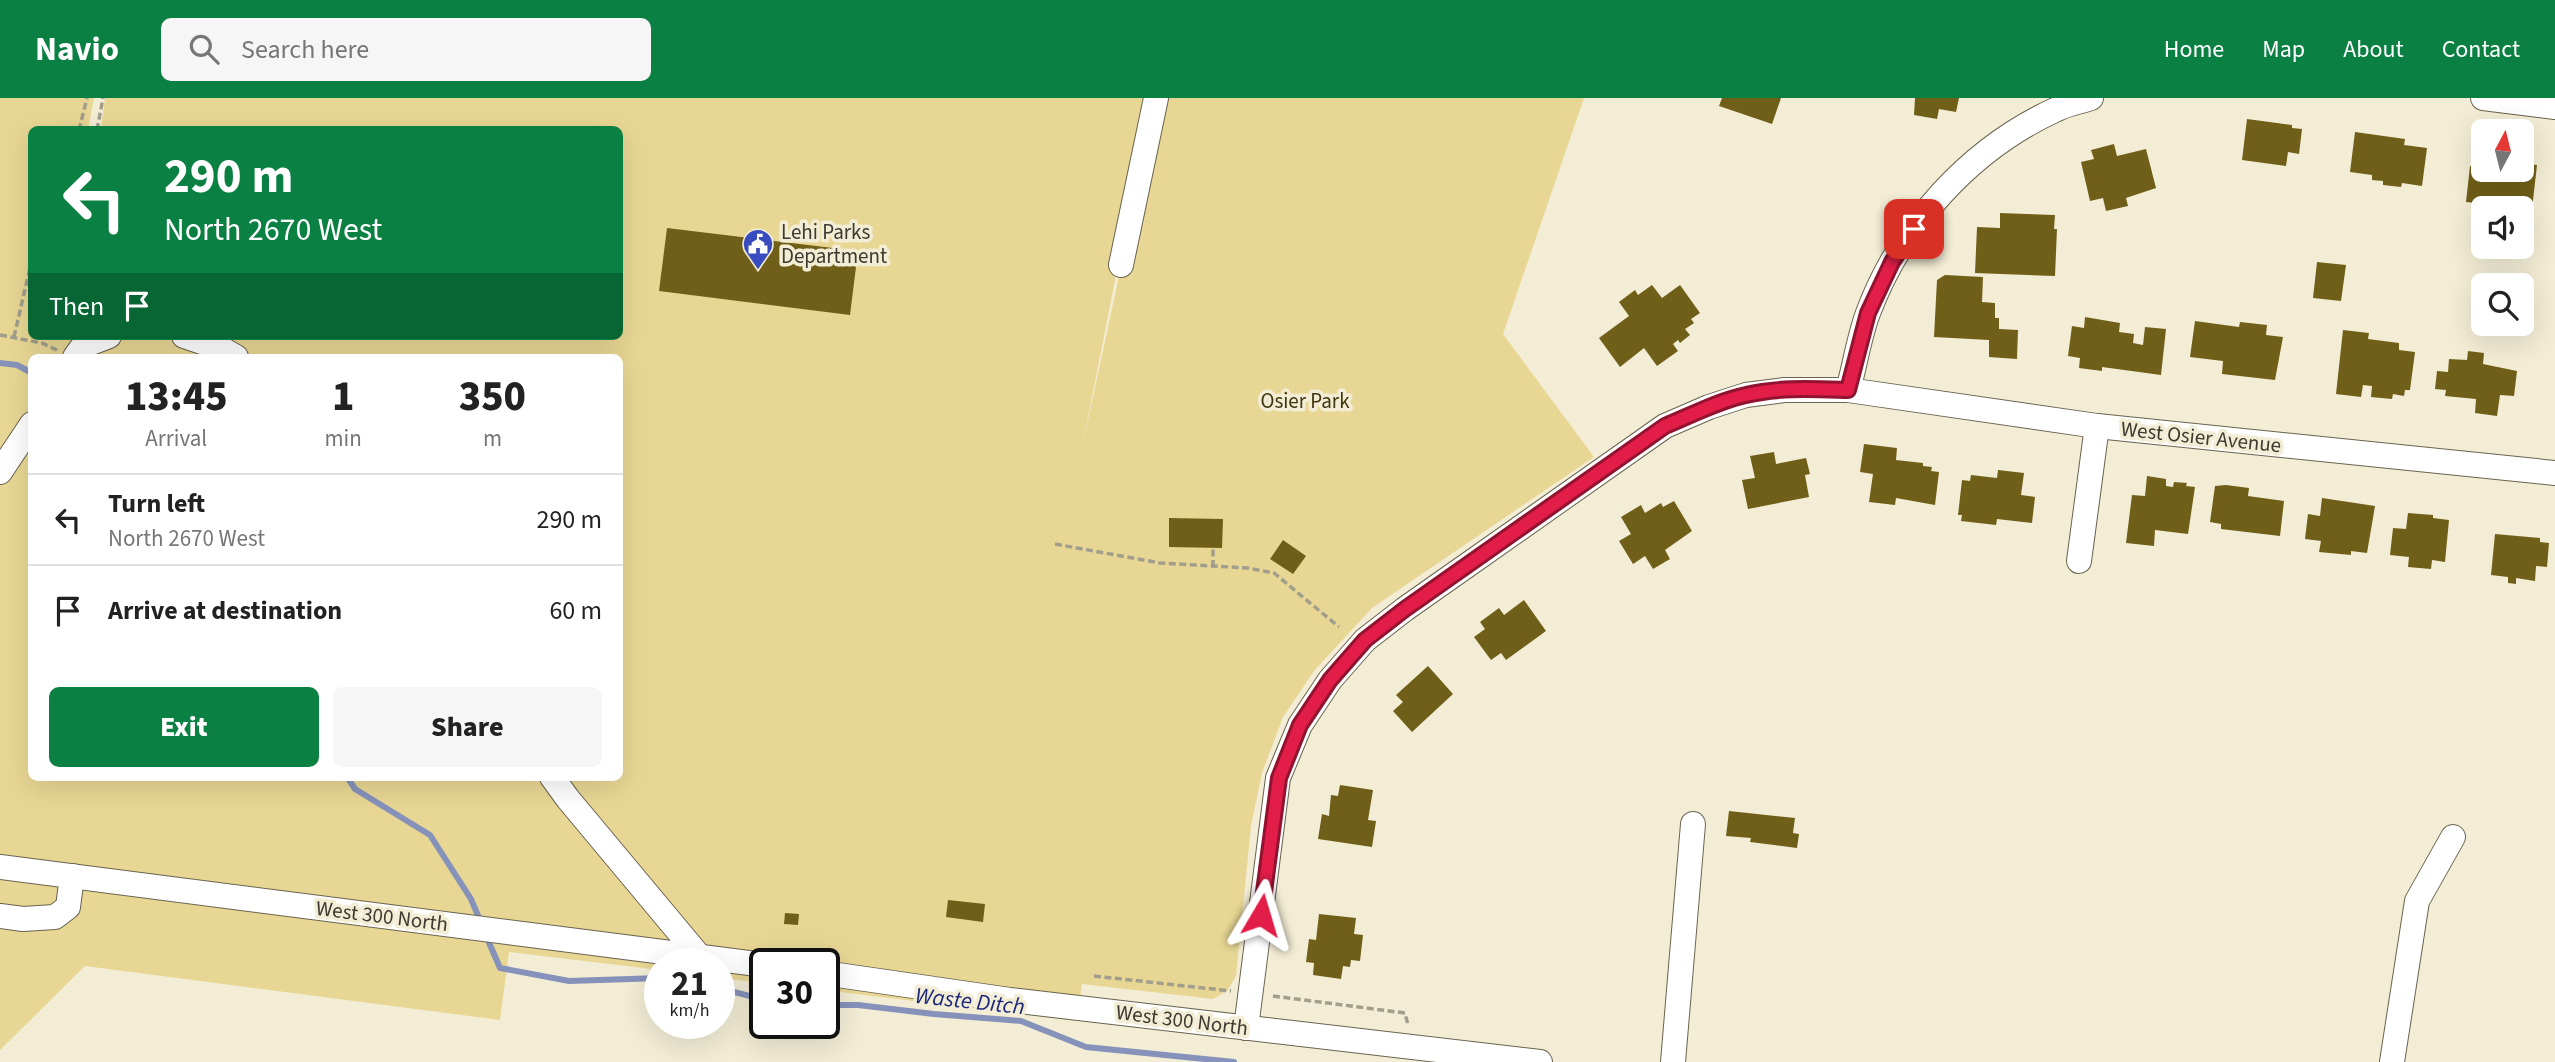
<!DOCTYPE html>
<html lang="en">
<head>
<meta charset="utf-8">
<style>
	body { margin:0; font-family:"Source Sans 3",sans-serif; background:#f6f6f6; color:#222; height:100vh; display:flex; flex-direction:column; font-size:26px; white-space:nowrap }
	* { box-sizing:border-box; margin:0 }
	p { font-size:23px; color:#767676 }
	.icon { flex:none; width:38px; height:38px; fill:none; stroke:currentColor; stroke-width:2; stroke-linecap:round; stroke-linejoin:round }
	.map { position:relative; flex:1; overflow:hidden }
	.drawer { position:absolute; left:28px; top:256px; width:595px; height:427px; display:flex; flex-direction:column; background:#fff; border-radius:10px; box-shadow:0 7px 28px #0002 }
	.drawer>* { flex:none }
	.top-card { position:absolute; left:28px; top:28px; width:595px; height:214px; border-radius:10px; box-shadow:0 7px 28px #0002; background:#0b8043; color:#fff; overflow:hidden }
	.needle { width:46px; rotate:7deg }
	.tools { position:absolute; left:2471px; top:21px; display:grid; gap:14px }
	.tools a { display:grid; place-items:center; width:63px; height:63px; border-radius:10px; background:#fff; box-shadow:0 7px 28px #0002; font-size:35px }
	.speed { position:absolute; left:644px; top:850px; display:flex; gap:14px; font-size:35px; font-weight:700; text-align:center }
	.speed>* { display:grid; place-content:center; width:91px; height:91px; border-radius:50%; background:#fff; box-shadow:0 7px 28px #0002; line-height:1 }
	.speed small { font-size:18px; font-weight:400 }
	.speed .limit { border:4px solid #111; border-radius:10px; background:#fff; color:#111 }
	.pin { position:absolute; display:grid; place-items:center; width:60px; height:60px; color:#fff; margin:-30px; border-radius:14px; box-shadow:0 4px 10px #0006 }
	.me { position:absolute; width:77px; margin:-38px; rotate:7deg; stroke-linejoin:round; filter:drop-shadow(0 0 5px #0008) }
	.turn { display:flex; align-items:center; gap:24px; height:147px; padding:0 21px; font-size:32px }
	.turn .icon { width:91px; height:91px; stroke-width:2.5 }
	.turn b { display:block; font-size:49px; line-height:60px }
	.then { display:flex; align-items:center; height:66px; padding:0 21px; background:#0003; gap:14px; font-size:26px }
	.eta { display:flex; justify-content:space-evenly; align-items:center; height:119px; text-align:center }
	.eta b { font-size:42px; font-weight:800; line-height:49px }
	.action { display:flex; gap:14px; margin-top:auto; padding:14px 21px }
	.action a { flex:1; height:80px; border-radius:10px; background:#0b8043; color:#fff; font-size:28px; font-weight:800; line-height:80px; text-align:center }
	.action a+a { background:#f6f6f6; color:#222 }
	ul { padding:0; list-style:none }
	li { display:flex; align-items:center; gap:21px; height:91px; padding:0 21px; border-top:2px solid #e0e0e0 }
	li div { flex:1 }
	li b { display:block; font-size:26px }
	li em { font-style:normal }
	header { display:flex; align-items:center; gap:42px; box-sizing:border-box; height:98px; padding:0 35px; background:#0b8043; color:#fff }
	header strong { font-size:33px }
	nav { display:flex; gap:38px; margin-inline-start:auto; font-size:24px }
	.search { width:490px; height:63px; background:#f6f6f6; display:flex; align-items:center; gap:18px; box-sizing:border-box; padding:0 24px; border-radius:10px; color:#767676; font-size:26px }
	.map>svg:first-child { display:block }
	.green { fill:#e8d794; fill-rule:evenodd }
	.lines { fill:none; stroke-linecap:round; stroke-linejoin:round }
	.stream { stroke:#8692ba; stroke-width:6 }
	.building { fill:#705f18 }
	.minor-casing { stroke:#69634f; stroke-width:26 }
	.path { stroke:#a29e8c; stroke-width:3.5; stroke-dasharray:7 3.5; stroke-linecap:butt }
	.minor { stroke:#fff; stroke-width:24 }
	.route-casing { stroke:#92132f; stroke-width:18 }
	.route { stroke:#e11d48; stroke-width:12 }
	.labels { text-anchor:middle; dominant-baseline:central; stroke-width:7; stroke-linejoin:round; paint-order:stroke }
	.poi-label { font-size:21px; fill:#3d3b31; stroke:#f3edd5; text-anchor:start }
	.park-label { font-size:21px; fill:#403610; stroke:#f3edd5 }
	.street-label { font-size:21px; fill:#3d3b31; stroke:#f3edd5 }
	.water-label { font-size:23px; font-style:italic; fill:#1d287d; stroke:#f3edd5 }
</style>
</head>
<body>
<header>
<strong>Navio</strong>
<div class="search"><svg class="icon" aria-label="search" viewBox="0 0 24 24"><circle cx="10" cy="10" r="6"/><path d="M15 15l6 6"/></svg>Search here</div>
<nav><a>Home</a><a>Map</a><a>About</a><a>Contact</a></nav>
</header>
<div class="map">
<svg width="2555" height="964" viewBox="0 0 2555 964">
	<rect width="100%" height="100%" fill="#f3edd5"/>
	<path class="green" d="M0,0H94L88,31L32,32V238H620V32L101,31L105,0H1151L1083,345L1124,155L1153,0H1584L1503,236L1594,359L1372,510L1314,573L1283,619L1262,675L1251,728L1236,878L1227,893L1213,901L1082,886L1077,923L824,892V866H765V885L719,880V866H660V872L509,854L500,922L85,868L0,952ZM32,259H620V679H32Z"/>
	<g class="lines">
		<g class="stream">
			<polyline points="0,265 17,267 32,275"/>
			<polyline points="347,679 355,691 430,737 471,801 479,820"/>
			<polyline points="487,840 500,870 569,883 660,880"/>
			<polyline points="719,890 765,902"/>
			<polyline points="824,907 858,907 934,916 1021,923 1086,949 1234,964"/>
		</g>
	</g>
	<g class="building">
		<polygon points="1722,0 1781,0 1772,26 1719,8"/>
		<polygon points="1915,0 1959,0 1956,14 1939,11 1937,21 1914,17"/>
		<polygon points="2247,21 2292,27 2292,30 2302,31 2299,56 2288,54 2286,68 2242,62"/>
		<polygon points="2355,34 2405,41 2404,47 2427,50 2422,88 2402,85 2401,89 2383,87 2383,83 2372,82 2372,77 2350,74"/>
		<polygon points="2114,46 2117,58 2146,51 2156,90 2126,100 2128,108 2106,113 2103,100 2090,103 2081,64 2094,61 2091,52"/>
		<polygon points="2522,60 2526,60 2525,66 2537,67 2531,120 2522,119 2522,110 2499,108 2499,110 2484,110 2485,106 2466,104 2470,68 2483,72 2522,72"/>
		<polygon points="2000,115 2055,117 2054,131 2057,131 2055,178 1975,175 1977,129 2000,130"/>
		<polygon points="667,130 858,153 850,217 659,193"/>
		<polygon points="2317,164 2346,167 2341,203 2313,200"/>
		<polygon points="1945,177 1983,179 1982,204 1995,205 1995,220 1999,220 1999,231 2018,232 2017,261 1989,259 1989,242 1934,239 1937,182"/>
		<polygon points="1652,187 1662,200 1680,187 1700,215 1691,221 1694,225 1685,231 1690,237 1680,245 1678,242 1673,246 1678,253 1657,268 1644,250 1620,269 1599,240 1629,218 1619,204 1635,192 1638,197"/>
		<polygon points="2085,219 2120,225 2119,234 2134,236 2133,245 2143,247 2145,229 2166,231 2161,277 2102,269 2102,273 2079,270 2080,260 2068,258 2072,228 2084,230"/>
		<polygon points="2195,223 2239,229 2240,224 2267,227 2266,237 2283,239 2275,282 2222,276 2223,263 2190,259"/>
		<polygon points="2343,232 2369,235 2368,241 2399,245 2399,252 2415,254 2410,292 2405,292 2404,298 2393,296 2392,301 2371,299 2372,288 2363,287 2361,299 2336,296"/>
		<polygon points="2468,253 2484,255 2483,266 2517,273 2514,298 2500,297 2497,318 2475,315 2476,301 2445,298 2446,292 2435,291 2437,273 2448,274 2449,261 2467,262"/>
		<polygon points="1864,346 1897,350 1896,362 1923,365 1923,368 1932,369 1931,373 1939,374 1935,407 1896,400 1895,407 1869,404 1873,376 1860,374"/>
		<polygon points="1774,354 1776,366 1806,360 1810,376 1805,377 1809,399 1748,411 1742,382 1755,380 1750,358"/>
		<polygon points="1998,372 2024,375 2021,397 2035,399 2032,425 1997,421 1996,427 1961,423 1962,417 1958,417 1962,382 1970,383 1971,377 1997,380"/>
		<polygon points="2147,378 2166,381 2166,388 2173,389 2174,384 2187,385 2186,388 2195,389 2188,436 2155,432 2154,448 2126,445 2132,397 2145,398"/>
		<polygon points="2226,387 2249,390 2248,398 2284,403 2280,438 2221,431 2221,426 2210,424 2215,388"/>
		<polygon points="2322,400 2375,408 2367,455 2351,453 2351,457 2319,454 2321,443 2305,441 2308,416 2320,418"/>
		<polygon points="1674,403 1692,433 1665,452 1670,461 1653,471 1645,458 1633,466 1619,443 1631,436 1621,419 1641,407 1645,415 1661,405 1663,409"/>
		<polygon points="2408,415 2433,417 2433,420 2449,422 2445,464 2432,462 2431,471 2408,469 2409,459 2390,457 2393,430 2406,431"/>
		<polygon points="1169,420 1223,421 1222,450 1169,449"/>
		<polygon points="2495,436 2540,440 2540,444 2549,445 2547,469 2536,468 2535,483 2516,480 2516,486 2508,485 2508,479 2491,477"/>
		<polygon points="1283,442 1306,458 1293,476 1270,461"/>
		<polygon points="1524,502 1546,533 1506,562 1501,555 1491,562 1474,539 1485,531 1480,524 1499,510 1504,517"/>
		<polygon points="1428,568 1453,596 1412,634 1393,613 1403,604 1396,597"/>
		<polygon points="1340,687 1373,692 1368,722 1376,723 1372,749 1318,741 1322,716 1329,718 1331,697 1338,698"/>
		<polygon points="1729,713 1795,720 1793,735 1799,736 1797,750 1750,744 1751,740 1726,738"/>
		<polygon points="948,802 985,806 983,824 946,819"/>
		<polygon points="785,815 799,816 798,827 784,826"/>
		<polygon points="1319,816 1356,820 1354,836 1363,837 1360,863 1351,862 1350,869 1343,868 1341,881 1313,877 1314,865 1306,864 1309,841 1316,842"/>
	</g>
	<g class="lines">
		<g class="minor-casing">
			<g id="minor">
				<polyline points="2483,0 2555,9"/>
				<polyline points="1121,167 1156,0"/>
				<polyline points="184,238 222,251 236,259"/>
				<polyline points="75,259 83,248 109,238"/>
				<path d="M1848,292C1855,267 1859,239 1868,215C1901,127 1970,51 2055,12C2066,6 2079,4 2091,0"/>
				<polyline points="0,374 32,326"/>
				<polyline points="2079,463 2097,328"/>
				<polyline points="552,679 568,701 699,858"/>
				<polyline points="0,769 765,867"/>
				<polyline points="0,818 23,821 55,819 68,809 72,778"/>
				<polyline points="824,875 1010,902 1540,964"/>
				<polyline points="1246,930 1278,680 1300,627 1330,582 1365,542 1405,511 1665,328 1709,309 1746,297 1784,292 1848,292 2097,328 2555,375"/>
				<polyline points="1673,964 1693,726"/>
				<polyline points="2392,964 2417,803 2453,739"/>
			</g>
		</g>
		<g class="path">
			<polyline points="79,32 87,0"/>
			<polyline points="97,32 103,0"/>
			<polyline points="0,237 42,245 57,252"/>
			<polyline points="14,239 32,161"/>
			<polyline points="1055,446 1160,465 1248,470 1274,475 1339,529"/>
			<polyline points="1213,469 1213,450"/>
			<polyline points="1094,878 1231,893"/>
			<polyline points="1273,898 1405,915 1408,927"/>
		</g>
		<use href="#minor" class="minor"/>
	</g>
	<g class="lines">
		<g class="route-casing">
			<path id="route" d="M1261,817L1279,680L1300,627L1330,582L1365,542L1405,511L1665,328C1692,317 1718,303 1746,297C1779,289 1814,291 1848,292L1868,215L1892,164L1914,131"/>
		</g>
		<use href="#route" class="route"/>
	</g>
	<defs>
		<g id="civic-pin" transform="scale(1.575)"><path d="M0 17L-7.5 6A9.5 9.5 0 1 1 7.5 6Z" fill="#394cbf" stroke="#f3edd5"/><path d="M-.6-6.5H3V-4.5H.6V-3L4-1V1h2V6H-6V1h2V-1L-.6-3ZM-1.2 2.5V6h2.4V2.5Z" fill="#fff"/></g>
	</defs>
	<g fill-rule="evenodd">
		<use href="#civic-pin" x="758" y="146"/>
	</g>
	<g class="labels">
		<g class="poi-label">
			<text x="781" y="134">Lehi Parks<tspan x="781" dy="24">Department</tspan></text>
		</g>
		<g class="park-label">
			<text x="1305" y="303">Osier Park</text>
		</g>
		<g class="street-label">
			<text transform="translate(2201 339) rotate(6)">West Osier Avenue</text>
			<text transform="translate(382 818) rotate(7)">West 300 North</text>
			<text transform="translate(1182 922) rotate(7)">West 300 North</text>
		</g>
		<g class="water-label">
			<text transform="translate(970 903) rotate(6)">Waste Ditch</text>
		</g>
	</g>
</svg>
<div class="tools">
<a><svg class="needle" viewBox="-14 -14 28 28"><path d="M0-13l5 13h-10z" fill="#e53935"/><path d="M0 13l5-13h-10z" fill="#767676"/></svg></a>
<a><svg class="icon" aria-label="sound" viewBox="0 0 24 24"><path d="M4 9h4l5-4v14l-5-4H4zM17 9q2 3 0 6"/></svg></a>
<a><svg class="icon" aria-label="search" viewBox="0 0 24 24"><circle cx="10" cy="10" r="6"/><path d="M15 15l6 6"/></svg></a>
</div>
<div class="speed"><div>21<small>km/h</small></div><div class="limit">30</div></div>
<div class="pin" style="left:1914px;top:131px;background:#d93025"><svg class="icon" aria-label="arrive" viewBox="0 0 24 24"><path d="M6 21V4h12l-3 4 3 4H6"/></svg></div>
<svg class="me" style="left:1261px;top:817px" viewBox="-20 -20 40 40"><path d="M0-17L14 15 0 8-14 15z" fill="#e11d48" stroke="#fff" stroke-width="4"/></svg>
<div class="top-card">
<div class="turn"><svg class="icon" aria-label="left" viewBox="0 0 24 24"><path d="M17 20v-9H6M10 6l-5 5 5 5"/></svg><div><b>290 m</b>North 2670 West</div></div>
<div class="then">Then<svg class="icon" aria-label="arrive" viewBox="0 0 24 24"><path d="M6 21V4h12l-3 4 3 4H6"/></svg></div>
</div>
<section class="drawer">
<div class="eta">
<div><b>13:45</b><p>Arrival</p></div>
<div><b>1</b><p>min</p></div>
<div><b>350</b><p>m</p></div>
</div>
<ul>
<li><svg class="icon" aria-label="left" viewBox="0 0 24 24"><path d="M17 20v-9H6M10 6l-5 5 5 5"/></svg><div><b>Turn left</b><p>North 2670 West</p></div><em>290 m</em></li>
<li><svg class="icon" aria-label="arrive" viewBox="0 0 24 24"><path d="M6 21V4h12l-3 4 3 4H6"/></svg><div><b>Arrive at destination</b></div><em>60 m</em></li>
</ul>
<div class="action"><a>Exit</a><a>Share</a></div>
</section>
</div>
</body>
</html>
